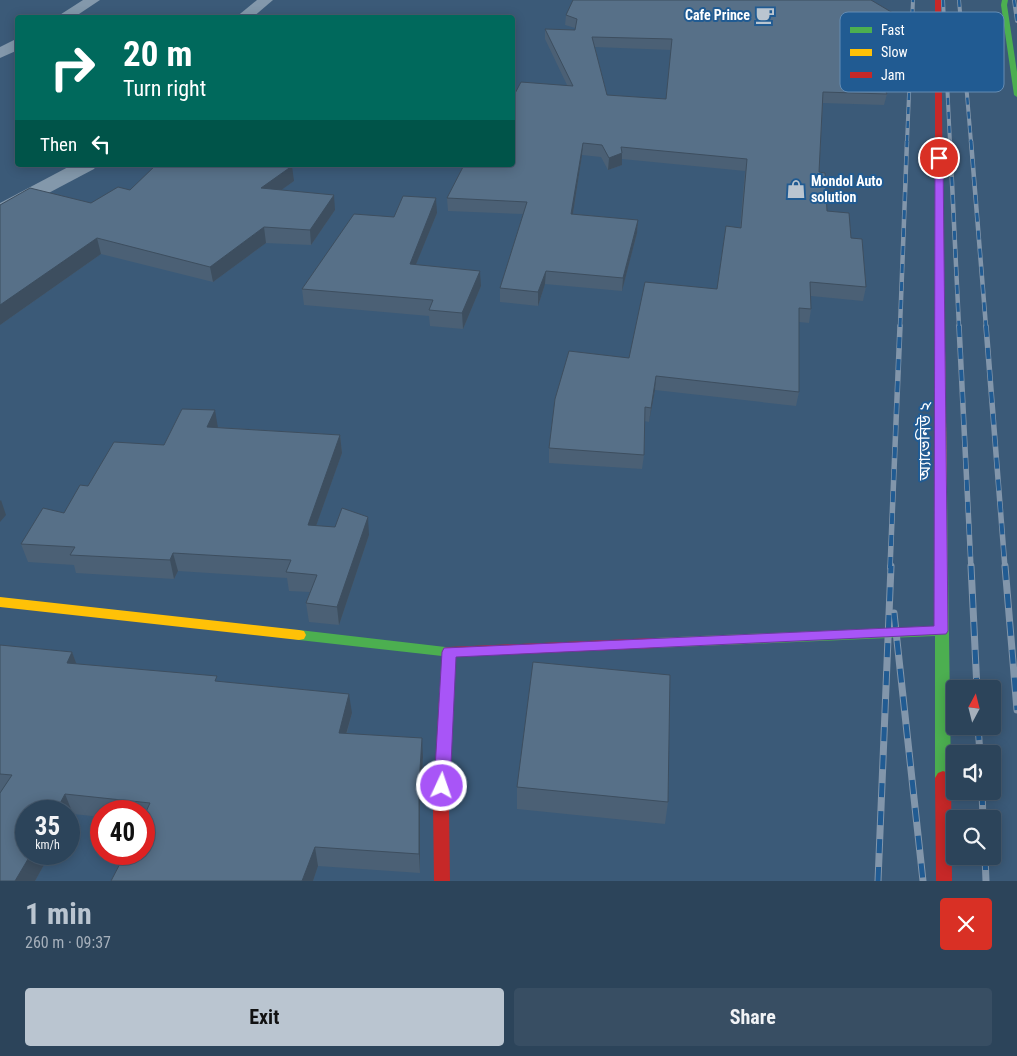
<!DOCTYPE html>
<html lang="en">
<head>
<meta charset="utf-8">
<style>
	body { margin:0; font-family:"Roboto Condensed","Noto Sans Bengali",sans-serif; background:#384e63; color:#f1f3f6; height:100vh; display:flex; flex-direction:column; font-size:19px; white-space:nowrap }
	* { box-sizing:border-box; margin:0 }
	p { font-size:16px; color:#a6b0bb }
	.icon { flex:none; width:28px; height:28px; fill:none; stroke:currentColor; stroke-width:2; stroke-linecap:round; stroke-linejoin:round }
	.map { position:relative; height:881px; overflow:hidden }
	.sheet { display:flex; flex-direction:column; background:#2c445a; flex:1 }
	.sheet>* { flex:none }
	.hud { position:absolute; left:15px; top:15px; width:500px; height:152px; border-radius:5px; box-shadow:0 2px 12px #0003,0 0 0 1px #485c70; background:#00695c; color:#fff; overflow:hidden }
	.needle { width:32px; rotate:7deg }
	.tools { position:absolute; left:946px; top:680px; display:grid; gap:10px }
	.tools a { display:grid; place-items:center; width:55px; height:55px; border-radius:5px; background:#2c445a; box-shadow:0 2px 12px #0003,0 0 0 1px #485c70; font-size:25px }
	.speed { position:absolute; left:15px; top:800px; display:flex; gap:10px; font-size:25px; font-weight:700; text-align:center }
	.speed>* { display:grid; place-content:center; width:65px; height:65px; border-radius:50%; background:#2c445a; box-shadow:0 2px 12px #0003,0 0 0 1px #485c70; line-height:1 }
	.speed small { font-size:12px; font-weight:400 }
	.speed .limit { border:8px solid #d22; background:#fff; color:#111 }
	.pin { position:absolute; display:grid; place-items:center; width:42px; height:42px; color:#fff; margin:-21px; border:2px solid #fff; border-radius:50%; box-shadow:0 1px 5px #0007 }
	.me { position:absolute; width:55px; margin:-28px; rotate:3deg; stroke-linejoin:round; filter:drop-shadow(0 0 4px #0008) }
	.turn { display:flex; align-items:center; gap:18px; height:105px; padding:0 25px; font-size:22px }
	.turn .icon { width:65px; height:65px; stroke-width:2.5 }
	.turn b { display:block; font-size:35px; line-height:42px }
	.then { display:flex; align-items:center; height:48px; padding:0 25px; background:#0003; gap:10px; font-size:19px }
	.round { display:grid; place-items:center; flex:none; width:52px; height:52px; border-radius:5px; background:#384e63 }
	.summary { display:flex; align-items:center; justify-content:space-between; height:85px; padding:0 25px }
	h1 { font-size:30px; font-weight:700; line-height:38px; color:#bac5d0 }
	.button { display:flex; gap:10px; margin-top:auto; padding:10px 25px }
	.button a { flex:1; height:58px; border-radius:5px; background:#bac5d0; color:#111; font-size:20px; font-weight:700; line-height:58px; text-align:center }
	.button a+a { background:#384e63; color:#f1f3f6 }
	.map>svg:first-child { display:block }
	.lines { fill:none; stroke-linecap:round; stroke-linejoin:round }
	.street { fill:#8398ab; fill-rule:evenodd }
	.fast { fill:#4caf50; fill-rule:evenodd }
	.slow { fill:#ffc107; fill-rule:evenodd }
	.jam { fill:#c62828; fill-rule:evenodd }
	.rail-far3-casing { stroke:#8296ab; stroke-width:4 }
	.rail-far2-casing { stroke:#8296ab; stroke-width:4.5 }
	.rail-far1-casing { stroke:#8296ab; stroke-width:5.5 }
	.rail-casing { stroke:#8296ab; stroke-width:7 }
	.rail-far3 { stroke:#215b92; stroke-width:2.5; stroke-dasharray:7; stroke-linecap:butt }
	.rail-far2 { stroke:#215b92; stroke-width:3; stroke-dasharray:9; stroke-linecap:butt }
	.rail-far1 { stroke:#215b92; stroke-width:4; stroke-dasharray:11; stroke-linecap:butt }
	.rail { stroke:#215b92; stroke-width:5; stroke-dasharray:14; stroke-linecap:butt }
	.wall { fill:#4b6075; fill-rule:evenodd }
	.shaded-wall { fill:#3d4e5f }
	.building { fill:#577088; stroke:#3d4e5f; fill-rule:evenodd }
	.route { fill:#a855f7; stroke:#6d37a1 }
	.labels { text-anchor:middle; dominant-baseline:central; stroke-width:4; stroke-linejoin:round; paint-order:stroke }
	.far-poi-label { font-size:14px; font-weight:bold; fill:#fff; stroke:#215b92; text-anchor:end }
	.street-label { font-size:16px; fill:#fff; stroke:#215b92 }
	.key { fill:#215b92; stroke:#648cb3; stroke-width:1 }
	.key-label { font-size:14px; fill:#fff }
</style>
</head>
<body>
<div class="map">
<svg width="1017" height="881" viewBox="0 0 1017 881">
	<rect width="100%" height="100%" fill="#3b5a78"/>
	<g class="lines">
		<g class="street">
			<polygon points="83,0 100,0 73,18 55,18"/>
			<polygon points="257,0 273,0 252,18 235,18"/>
			<polygon points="18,38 18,50 0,58 0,47"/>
			<polygon points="72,165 97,165 94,169 7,215 0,217 0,203"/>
		</g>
		<g class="fast">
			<polygon points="1002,0 1008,0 1007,5 1017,72 1017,97 1014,95 1001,5"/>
			<polygon points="941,487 947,491 951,778 948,783 943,785 938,783 935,778 935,636 654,648 649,647 647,643 649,639 654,638 935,626 935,491"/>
			<polygon points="299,630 454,648 456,652 453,700 451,704 446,706 441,704 439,700 442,656 299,640 294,639 292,635 294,631"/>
		</g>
		<g class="slow">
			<polygon points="939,205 943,208 947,491 941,495 935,491 935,208"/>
			<polygon points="0,597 299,630 304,631 306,635 304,639 299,640 0,607"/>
		</g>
		<g class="jam">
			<polygon points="935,0 941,0 943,208 939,211 935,208"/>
			<polygon points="654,638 659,639 661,643 659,647 654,648 449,657 444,656 442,652 444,648 449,647"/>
			<polygon points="446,694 451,696 453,700 449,805 450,881 434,881 433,805 439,700 441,696"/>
			<polygon points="943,771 948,773 951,778 952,881 936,881 935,778 938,773"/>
		</g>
		<g class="rail-far3-casing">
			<g id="rail-far3">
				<polyline points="943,0 950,142"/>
				<polyline points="959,0 971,142"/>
				<polyline points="1014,0 1017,21"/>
				<polyline points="907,142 913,0"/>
			</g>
		</g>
		<g class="rail-far2-casing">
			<g id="rail-far2">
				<polyline points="950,141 959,327"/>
				<polyline points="971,141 986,327"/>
				<polyline points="900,327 907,141"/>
			</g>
		</g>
		<g class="rail-far1-casing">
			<g id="rail-far1">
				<polyline points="959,326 971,568"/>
				<polyline points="986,326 1005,568"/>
				<polyline points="890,568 900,326"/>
			</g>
		</g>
		<g class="rail-casing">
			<g id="rail">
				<polyline points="971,566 977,689"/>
				<polyline points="1005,566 1017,710"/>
				<polyline points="894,613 923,881"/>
				<polyline points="978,726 980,754"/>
				<polyline points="982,791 983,819"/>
				<polyline points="985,856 986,881"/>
				<polyline points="878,881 891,566"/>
			</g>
		</g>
		<use href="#rail-far3" class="rail-far3"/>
		<use href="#rail-far2" class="rail-far2"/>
		<use href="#rail-far1" class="rail-far1"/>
		<use href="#rail" class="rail"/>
	</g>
	<g class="wall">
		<path d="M566,15L898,16L896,26L857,31L887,94L884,105L823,103L819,172L827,211L851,238L866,287L863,301L811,296V309L809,323L799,322V392L796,406L655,390L649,422L644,421V455L642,469L549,463V448L629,358L717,289L740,228L745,171L622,159V165L608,170L601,157L582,155L573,214L638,220L637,233L622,291L545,284L538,306L500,302V288L523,214L448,211L447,198L512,165L567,85L545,39V29L575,30V28L565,25ZM595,47L671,50L666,99L607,95Z"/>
		<polygon points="294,181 281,190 335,210 311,245 266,243 213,282 101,254 0,325 91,203"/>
		<polygon points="437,213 416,264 481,286 463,329 430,326 429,316 304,305 302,289 394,217"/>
		<polygon points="218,427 340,435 342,453 316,526 369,535 339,625 309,622 306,603 310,592 289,591 287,578 178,571 174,579 76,573 74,565 28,562 21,544 64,513 164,445"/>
		<polygon points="0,645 72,652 76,664 218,682 352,713 347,733 423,757 420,805 420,873 318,866 313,881 111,881 144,854 144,811 101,811 101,817 73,814 69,821 69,811 26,854 50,854 35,881 0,881 1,792 0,792"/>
		<polygon points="517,787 668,802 665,824 517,809"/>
	</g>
	<g class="shaded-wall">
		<polygon points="898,16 896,26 851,32 853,22"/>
		<polygon points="583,143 582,155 571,226 571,214"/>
		<polygon points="622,153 622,165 608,170 609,158"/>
		<polygon points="292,166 294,181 263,203 261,188"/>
		<polygon points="334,195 335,210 311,245 310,230"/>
		<polygon points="436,198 437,213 410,279 410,264"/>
		<polygon points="638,220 637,233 622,291 623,278"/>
		<polygon points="264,227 266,243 213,282 210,267"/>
		<polygon points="97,238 101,254 0,325 0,305"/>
		<polygon points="480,271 481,286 463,329 462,313"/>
		<polygon points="546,271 545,284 538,306 538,292"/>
		<polygon points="656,376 655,390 649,422 651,408"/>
		<polygon points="215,410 218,428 207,427"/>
		<polygon points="340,435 342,453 310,543 308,525"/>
		<polygon points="1,500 6,515 0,522 0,501"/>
		<polygon points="368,517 369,535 339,625 337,607"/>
		<polygon points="173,553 178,571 174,579 170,560"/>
		<polygon points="72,652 79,671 67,663"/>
		<polygon points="349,694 352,713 341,752 339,733"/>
		<polygon points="422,738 423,757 420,805 420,873 419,854 419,785"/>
		<polygon points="65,794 73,814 69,821 69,811 56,811"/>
		<polygon points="315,847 318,866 313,881 302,881"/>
		<polygon points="31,854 50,854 35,881 15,881"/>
	</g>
	<g class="building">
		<path d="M573,0H871L898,16L853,22L887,94L823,92L819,172L825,173L827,211L849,213L851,238L862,239L866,287L810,282L811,309L799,308V392L656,376L651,408L645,407L644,455L549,448L555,399L569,351L629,358L645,282L717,289L726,226L741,228L747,159L621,147L622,153L609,158L602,145L583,143L571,214L638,220L623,278L546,271L538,292L500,288L527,202L447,198L464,165H512V99L521,82L573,86L545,29L575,30L577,19L566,15ZM592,37L672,39L666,99L607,95Z"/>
		<polygon points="156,165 286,165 292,166 261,188 334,195 310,230 264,227 210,267 97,238 0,305 0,205 30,188 91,203 118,187 130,190"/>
		<polygon points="403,196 436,198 410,264 480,271 462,313 429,310 433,300 302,289 354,214 394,217"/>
		<polygon points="182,409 215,410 207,427 340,435 308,525 335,527 342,508 368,517 337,607 306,603 317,575 286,572 291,560 173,553 170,560 70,555 75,547 21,544 43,508 64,513 80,485 88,486 114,442 164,445"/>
		<polygon points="0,645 72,652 67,663 217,676 215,681 349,694 339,733 422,738 419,785 419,854 315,847 302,881 111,881 125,854 144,854 144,816 150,803 65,794 56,811 26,811 26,854 31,854 15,881 0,881 0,793 12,775 0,774"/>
		<polygon points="533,662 670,675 668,802 517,787"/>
	</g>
	<polygon class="route" points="939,155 943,158 948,631 946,634 456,657 450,786 448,791 442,793 437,791 434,786 442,652 444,648 934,626 935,158"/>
	<defs>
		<g id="cafe-bare" transform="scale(1.5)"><path d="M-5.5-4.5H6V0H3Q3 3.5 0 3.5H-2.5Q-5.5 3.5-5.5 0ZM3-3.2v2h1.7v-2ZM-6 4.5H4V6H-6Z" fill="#bac5d0" stroke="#215b92" stroke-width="2.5" paint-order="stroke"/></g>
		<g id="shop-bare" transform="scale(1.5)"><path d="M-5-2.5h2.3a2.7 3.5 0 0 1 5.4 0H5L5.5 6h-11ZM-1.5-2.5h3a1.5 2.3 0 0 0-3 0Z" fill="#bac5d0" stroke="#215b92" stroke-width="2.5" paint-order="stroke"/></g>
	</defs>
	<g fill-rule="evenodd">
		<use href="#cafe-bare" x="765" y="15"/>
		<use href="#shop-bare" x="796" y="189"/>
	</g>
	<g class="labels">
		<g class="far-poi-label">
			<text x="750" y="15">Cafe Prince</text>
			<text x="811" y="181" text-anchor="start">Mondol Auto<tspan x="811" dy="16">solution</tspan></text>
		</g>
		<g class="street-label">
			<text transform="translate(924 441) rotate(-90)">অ্যাভেনিউ ২</text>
		</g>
	</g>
	<rect x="840" y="12" width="164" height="80" rx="8" class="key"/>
	<rect x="850" y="27" width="22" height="6" fill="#4caf50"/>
	<rect x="850" y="49" width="22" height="7" fill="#ffc107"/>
	<rect x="850" y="72" width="22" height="6" fill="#c62828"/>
	<g class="key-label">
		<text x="881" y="35">Fast</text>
		<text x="881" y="57">Slow</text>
		<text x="881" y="80">Jam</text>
	</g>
</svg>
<div class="tools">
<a><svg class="needle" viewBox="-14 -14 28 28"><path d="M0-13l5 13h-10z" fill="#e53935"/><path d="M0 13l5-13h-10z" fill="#a6b0bb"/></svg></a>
<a><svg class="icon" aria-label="sound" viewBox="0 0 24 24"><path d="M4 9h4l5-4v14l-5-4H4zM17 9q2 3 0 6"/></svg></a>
<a><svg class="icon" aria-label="search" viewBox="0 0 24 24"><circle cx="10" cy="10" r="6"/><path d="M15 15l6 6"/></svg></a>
</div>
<div class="speed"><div>35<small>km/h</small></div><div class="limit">40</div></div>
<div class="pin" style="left:939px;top:158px;background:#d93025"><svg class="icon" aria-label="arrive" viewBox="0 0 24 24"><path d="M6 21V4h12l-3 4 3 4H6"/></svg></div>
<svg class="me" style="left:442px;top:786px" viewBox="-20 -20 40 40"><circle r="17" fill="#a855f7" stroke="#fff" stroke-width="3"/><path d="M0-11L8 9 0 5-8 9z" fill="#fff"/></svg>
<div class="hud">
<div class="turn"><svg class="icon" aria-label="right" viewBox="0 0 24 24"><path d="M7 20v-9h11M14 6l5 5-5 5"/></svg><div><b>20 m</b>Turn right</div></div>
<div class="then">Then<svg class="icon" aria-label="left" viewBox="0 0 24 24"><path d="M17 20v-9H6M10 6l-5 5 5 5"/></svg></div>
</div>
</div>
<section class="sheet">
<div class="summary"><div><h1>1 min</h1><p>260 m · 09:37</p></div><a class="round" style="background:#d93025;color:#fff"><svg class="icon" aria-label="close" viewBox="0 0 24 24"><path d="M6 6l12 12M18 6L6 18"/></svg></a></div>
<div class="button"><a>Exit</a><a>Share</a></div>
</section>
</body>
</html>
